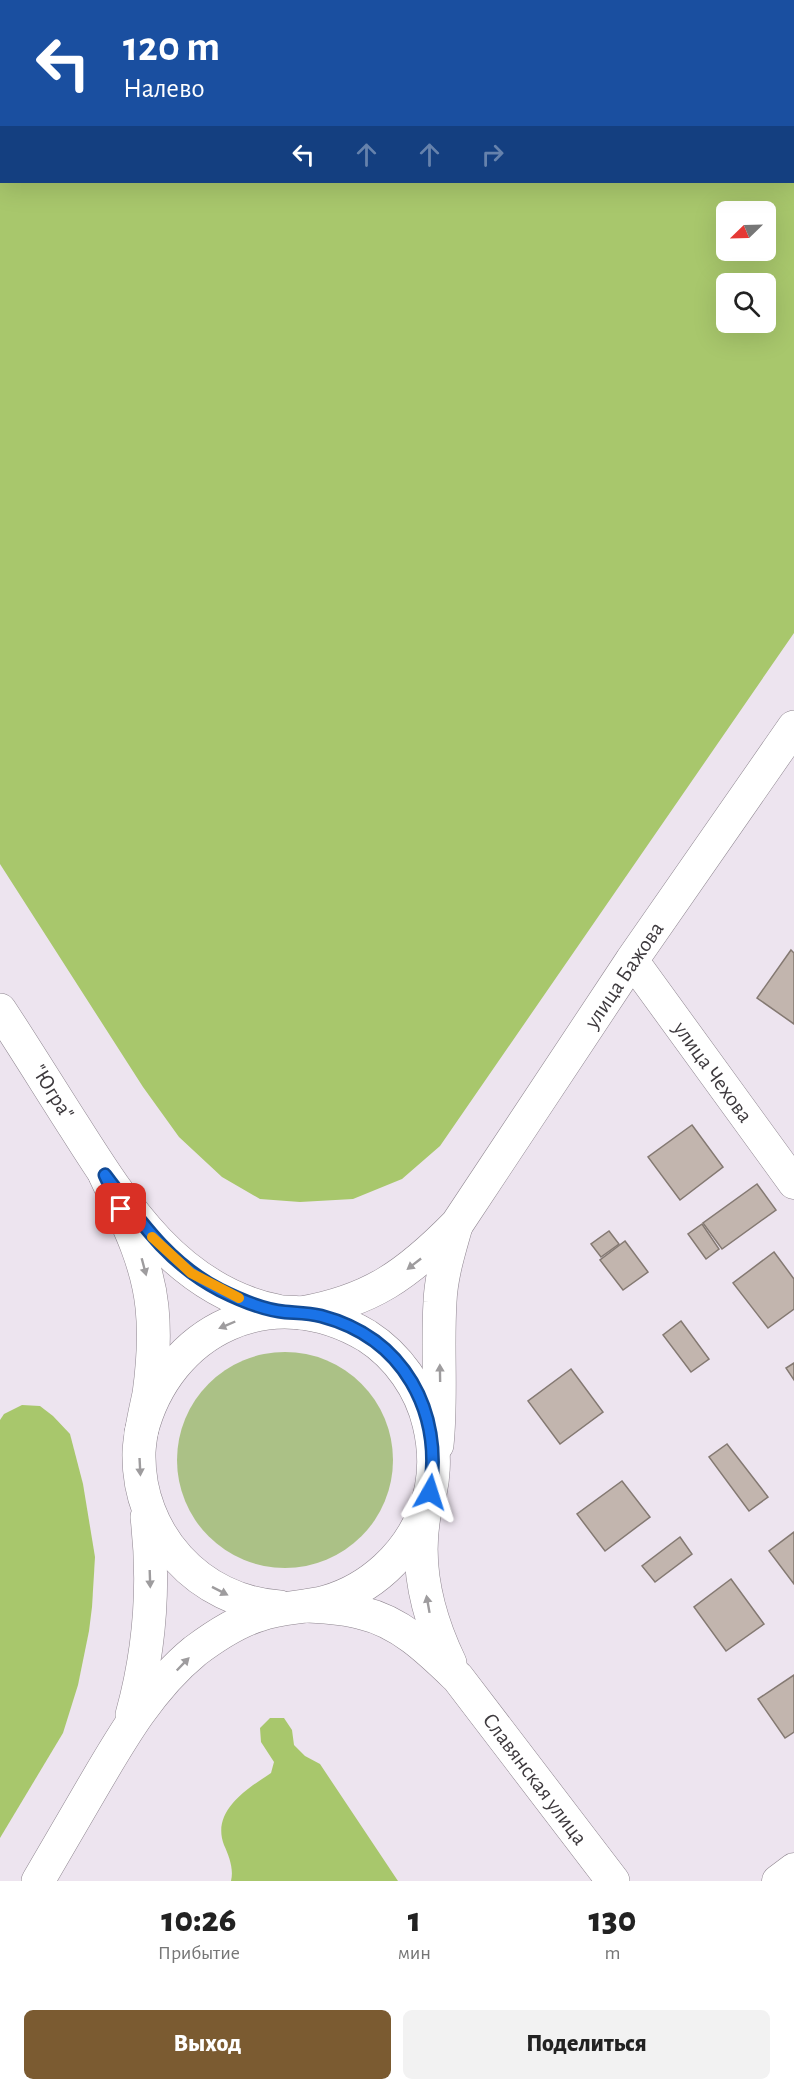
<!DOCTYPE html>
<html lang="ru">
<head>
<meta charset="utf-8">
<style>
	body { margin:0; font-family:"Alegreya Sans",sans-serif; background:#f2f2f2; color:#222; height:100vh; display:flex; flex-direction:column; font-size:22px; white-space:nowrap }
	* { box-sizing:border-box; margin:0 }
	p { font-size:20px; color:#767676 }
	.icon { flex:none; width:33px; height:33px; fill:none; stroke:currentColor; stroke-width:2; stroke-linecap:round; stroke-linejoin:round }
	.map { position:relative; height:1881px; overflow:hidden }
	.side { display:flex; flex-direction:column; background:#fff; flex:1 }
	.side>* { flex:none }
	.guide { position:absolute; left:0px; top:0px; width:795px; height:183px; box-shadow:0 6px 24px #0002; background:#1a4fa0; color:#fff; overflow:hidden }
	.needle { width:39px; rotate:247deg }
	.controls { position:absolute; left:716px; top:201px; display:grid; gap:12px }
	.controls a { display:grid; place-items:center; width:60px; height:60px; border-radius:9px; background:#fff; box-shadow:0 6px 24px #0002; font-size:30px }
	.pin { position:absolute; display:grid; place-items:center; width:51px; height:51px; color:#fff; margin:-26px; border-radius:12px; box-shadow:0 3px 9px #0006 }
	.me { position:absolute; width:66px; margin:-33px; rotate:6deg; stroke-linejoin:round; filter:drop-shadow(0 0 4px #0008) }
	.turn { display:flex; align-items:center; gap:21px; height:126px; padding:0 24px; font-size:27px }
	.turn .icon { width:78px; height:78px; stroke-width:2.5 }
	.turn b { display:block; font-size:42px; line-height:51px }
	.lanes { display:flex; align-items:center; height:57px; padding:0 24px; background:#0003; justify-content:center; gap:30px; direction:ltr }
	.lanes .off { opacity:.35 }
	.eta { display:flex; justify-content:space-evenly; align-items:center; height:102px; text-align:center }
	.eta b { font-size:36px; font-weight:800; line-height:42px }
	.button { display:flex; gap:12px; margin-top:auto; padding:12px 24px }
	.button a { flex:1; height:69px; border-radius:9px; background:#7b5b31; color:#fff; font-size:24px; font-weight:800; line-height:69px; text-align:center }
	.button a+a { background:#f2f2f2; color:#222 }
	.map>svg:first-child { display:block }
	.green { fill:#abc186 }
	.forest { fill:#a8c76c; fill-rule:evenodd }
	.building { fill:#c2b5ae; stroke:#847972; stroke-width:1.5 }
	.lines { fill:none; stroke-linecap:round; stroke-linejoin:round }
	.minor-casing { stroke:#8e858f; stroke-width:33 }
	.tertiary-casing { stroke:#8e858f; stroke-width:34 }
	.trunk-casing { stroke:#8e858f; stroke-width:34 }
	.minor { stroke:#fff; stroke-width:32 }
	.tertiary { stroke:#fff; stroke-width:33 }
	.trunk { stroke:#fff; stroke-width:33 }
	.oneway { fill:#9e9c9e }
	.route-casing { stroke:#114b97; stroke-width:15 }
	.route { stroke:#1a73e8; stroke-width:10 }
	.slow { stroke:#f59e0b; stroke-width:10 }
	.labels { text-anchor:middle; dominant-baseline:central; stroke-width:4.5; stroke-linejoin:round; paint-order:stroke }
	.street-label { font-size:22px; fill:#3d393d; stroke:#fff }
</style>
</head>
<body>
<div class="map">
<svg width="794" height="1881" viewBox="0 0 794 1881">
	<rect width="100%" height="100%" fill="#ede4ef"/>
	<circle class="green" cx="285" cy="1460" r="108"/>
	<g class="forest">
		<path d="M0,0H794V633L440,1146L402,1179L353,1199L300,1202L260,1199L222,1177L179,1137L143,1087L0,864ZM2,2H794V182H2ZM726,212H765V250H726ZM726,284H765V322H726Z"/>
		<polygon points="22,1405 40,1406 53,1416 70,1434 83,1484 95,1557 92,1607 89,1631 78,1685 63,1733 0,1838 0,1420 4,1414"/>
		<path d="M270,1718H284L292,1730L294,1745L305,1756L320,1764L398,1881H231C234,1869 229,1856 224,1845C211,1811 247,1789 271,1773L274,1762L261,1742L260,1728Z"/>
	</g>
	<g class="building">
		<polygon points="791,950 794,953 794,1024 757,998"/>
		<polygon points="692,1125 723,1167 680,1200 648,1157"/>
		<polygon points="757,1184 776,1210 722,1249 703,1223"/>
		<polygon points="702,1224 719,1249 706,1259 688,1234"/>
		<polygon points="609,1231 619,1244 601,1257 591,1244"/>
		<polygon points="625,1241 648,1272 623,1290 600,1260"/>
		<polygon points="774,1252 794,1279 794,1309 768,1328 733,1283"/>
		<polygon points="681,1321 709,1359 691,1372 663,1335"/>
		<polygon points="794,1363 794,1380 786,1368"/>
		<polygon points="571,1369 603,1412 560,1444 528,1401"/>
		<polygon points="727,1444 768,1497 749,1511 709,1457"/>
		<polygon points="622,1481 650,1517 605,1551 577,1514"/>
		<polygon points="794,1532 794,1584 769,1551"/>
		<polygon points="680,1537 692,1554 655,1582 642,1566"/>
		<polygon points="731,1579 764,1624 726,1651 694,1607"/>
		<polygon points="794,1675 794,1732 785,1738 758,1699"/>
	</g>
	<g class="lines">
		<g class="minor-casing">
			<g id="minor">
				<polyline points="632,960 794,1183"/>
				<polyline points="778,1881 794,1869"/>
			</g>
		</g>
		<g class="tertiary-casing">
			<g id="tertiary">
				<path d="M301,1313C371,1301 408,1274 457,1224L632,960L794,727"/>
				<path d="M437,1445C442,1397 437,1350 440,1302C441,1276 449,1251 456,1226"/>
				<path d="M425,1511C414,1564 427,1615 450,1663"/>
				<path d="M307,1606C325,1607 345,1608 362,1613C401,1622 430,1651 458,1678L613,1881"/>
			</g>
		</g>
		<g class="trunk-casing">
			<g id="trunk">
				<path d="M0,1010C25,1048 49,1087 74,1126C124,1205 178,1291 277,1311"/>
				<path d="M105,1175C125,1218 147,1259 152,1307C155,1336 153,1365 149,1394C145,1413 140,1433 139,1452C137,1534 199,1602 280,1607"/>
				<path d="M132,1715C150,1650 155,1585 147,1517"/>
				<path d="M38,1881C57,1849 75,1817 94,1785C122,1737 151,1687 195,1651C215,1636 236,1622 259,1615C281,1607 304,1608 326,1602C371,1589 407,1555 424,1513C435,1485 436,1453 429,1424C421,1389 398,1356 367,1336C272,1279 167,1329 141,1433"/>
			</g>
		</g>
		<use href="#minor" class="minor"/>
		<use href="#tertiary" class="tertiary"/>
		<use href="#trunk" class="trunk"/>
	</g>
	<defs><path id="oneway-solid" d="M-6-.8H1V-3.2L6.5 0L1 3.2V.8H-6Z" transform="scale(1.5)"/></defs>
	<g class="oneway">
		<use href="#oneway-solid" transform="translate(414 1264) rotate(142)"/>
		<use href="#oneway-solid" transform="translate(144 1267) rotate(75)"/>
		<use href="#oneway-solid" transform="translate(227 1325) rotate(157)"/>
		<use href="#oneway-solid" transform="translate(440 1373) rotate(-91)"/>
		<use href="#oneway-solid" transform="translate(140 1467) rotate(87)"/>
		<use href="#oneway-solid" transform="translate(150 1579) rotate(88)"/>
		<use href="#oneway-solid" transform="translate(220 1591) rotate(27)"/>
		<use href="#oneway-solid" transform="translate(428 1604) rotate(-100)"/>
		<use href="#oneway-solid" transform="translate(183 1664) rotate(-46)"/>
	</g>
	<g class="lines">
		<g class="route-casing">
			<path id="route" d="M121,1209L105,1175C139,1220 169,1264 220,1290C240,1300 263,1310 285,1312C297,1313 309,1313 321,1316C404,1338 443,1411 430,1492"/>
		</g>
		<use href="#route" class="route"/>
		<polyline class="slow" points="152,1237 191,1273 239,1298"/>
	</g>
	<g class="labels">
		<g class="street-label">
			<text transform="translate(624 975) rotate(-56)">улица Бажова</text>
			<text transform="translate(713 1072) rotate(54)">улица Чехова</text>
			<text transform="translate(53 1092) rotate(58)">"Югра"</text>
			<text transform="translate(535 1779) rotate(53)">Славянская улица</text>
		</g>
	</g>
</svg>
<div class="controls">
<a><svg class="needle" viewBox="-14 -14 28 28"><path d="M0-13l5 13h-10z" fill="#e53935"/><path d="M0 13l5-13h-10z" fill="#767676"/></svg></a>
<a><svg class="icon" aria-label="search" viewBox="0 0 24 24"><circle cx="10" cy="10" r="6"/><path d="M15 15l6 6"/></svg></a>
</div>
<div class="pin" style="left:121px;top:1209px;background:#d93025"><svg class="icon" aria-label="arrive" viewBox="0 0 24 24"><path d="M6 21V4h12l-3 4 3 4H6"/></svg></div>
<svg class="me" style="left:430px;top:1492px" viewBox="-20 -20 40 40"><path d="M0-17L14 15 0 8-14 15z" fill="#1a73e8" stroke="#fff" stroke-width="4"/></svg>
<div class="guide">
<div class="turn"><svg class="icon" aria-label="left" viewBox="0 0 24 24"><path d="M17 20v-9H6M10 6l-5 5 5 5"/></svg><div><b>120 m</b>Налево</div></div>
<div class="lanes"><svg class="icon" aria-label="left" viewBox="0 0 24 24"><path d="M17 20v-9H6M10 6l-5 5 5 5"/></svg><svg class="icon off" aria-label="ahead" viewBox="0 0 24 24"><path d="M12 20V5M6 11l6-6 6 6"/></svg><svg class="icon off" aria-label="ahead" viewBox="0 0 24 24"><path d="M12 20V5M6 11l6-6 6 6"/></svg><svg class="icon off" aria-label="right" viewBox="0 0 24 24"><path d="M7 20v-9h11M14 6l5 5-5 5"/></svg></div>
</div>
</div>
<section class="side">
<div class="eta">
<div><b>10:26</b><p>Прибытие</p></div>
<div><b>1</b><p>мин</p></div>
<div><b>130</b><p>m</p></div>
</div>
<div class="button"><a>Выход</a><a>Поделиться</a></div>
</section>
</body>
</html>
